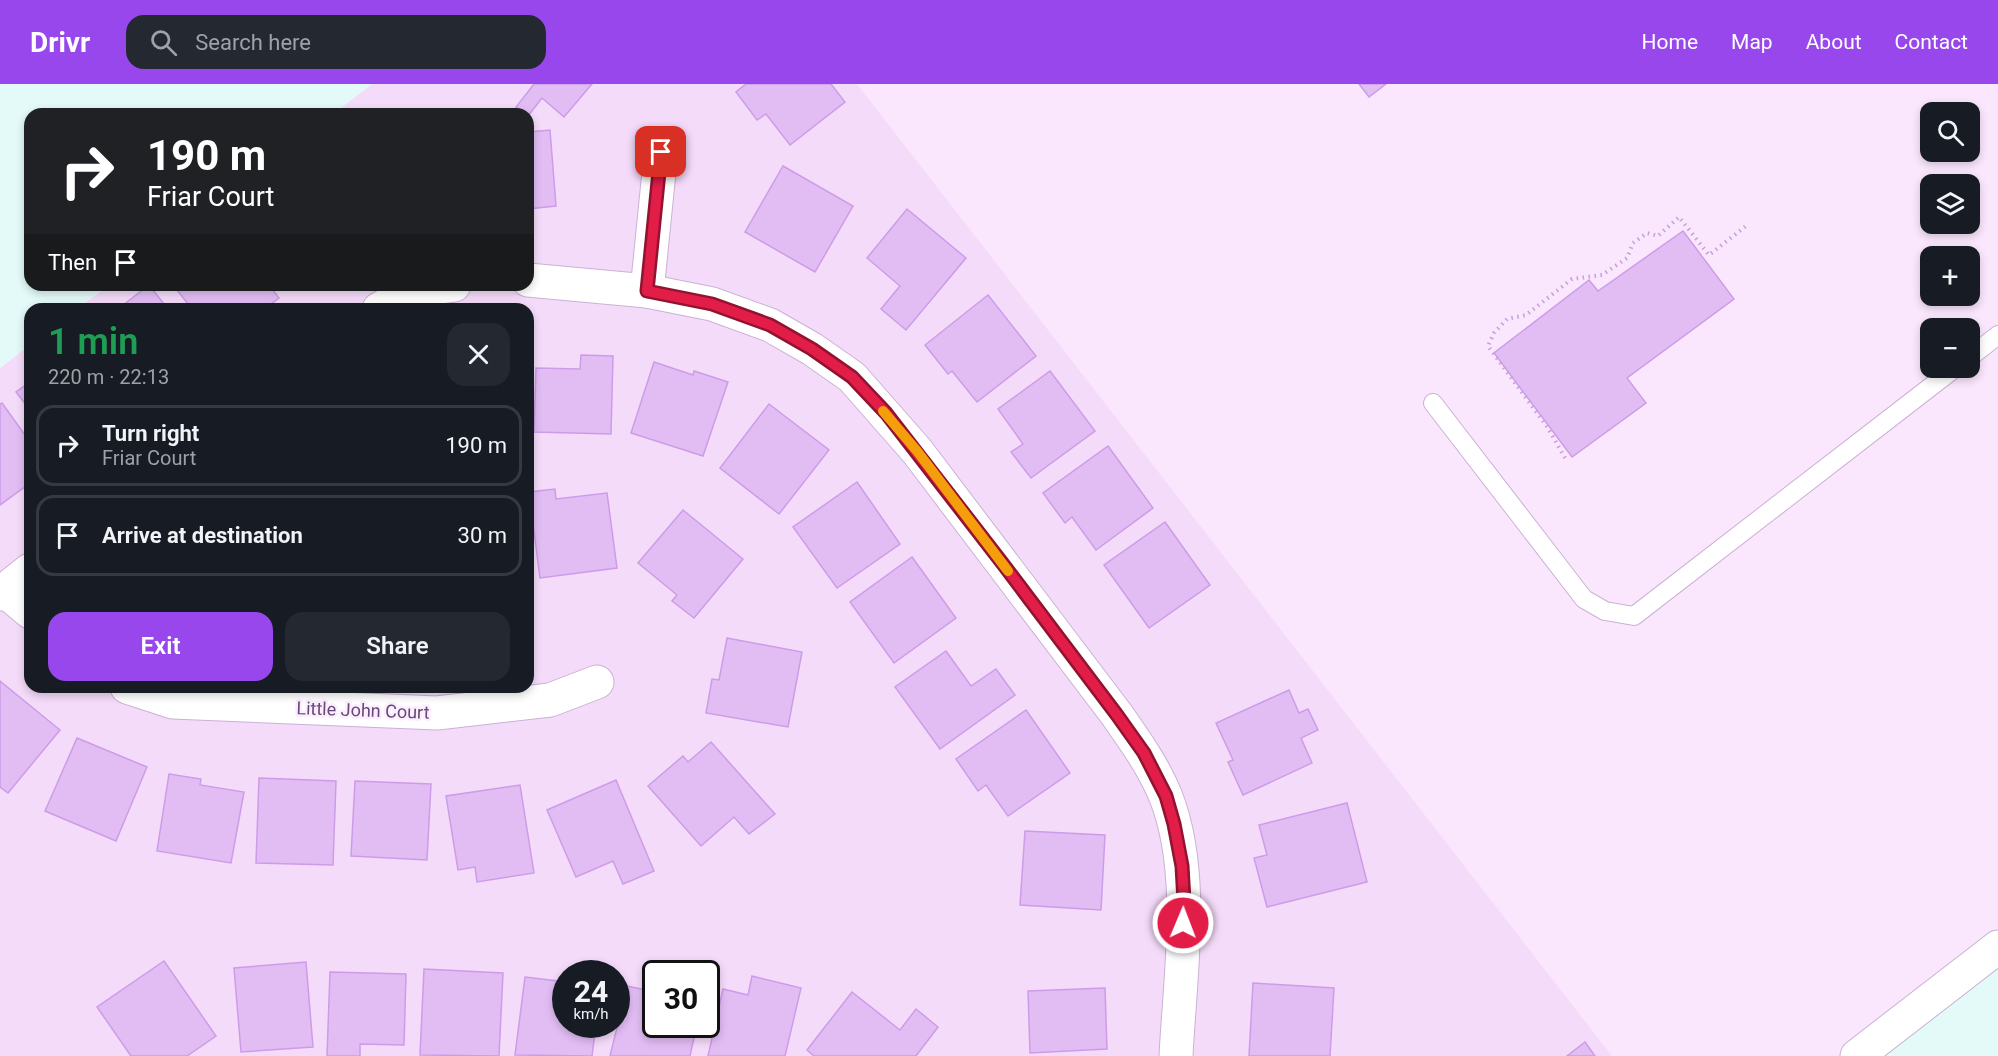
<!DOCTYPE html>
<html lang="en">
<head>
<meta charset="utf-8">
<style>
	body { margin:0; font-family:Roboto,sans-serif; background:#242831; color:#f1f3f6; height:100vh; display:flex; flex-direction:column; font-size:22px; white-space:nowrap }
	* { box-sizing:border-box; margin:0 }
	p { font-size:20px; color:#9ea1a6 }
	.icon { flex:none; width:33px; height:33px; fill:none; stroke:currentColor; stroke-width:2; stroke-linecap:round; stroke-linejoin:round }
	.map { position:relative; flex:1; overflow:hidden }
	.details { position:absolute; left:24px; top:219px; width:510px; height:390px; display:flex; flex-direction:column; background:#171b24; border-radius:18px; box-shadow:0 3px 9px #0003 }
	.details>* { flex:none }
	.banner { position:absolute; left:24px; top:24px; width:510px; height:183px; border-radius:18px; box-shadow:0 3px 9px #0003; background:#202124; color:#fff; overflow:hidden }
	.fabs { position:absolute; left:1920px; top:18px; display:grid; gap:12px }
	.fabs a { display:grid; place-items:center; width:60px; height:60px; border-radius:12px; background:#171b24; box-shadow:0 3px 9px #0003; font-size:30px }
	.speed { position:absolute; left:552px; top:876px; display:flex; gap:12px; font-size:30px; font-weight:700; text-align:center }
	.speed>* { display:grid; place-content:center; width:78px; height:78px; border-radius:50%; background:#171b24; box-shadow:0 3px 9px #0003; line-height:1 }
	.speed small { font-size:15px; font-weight:400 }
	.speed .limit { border:3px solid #111; border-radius:9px; background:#fff; color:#111 }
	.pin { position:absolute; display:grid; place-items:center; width:51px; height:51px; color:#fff; margin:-26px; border-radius:12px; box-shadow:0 3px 9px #0006 }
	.me { position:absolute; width:66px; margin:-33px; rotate:1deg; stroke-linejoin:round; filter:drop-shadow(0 0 4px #0008) }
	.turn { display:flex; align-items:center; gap:21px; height:126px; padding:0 24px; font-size:27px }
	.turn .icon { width:78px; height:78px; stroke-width:2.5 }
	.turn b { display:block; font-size:42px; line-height:51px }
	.then { display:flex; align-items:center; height:57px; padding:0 24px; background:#0003; gap:12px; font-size:22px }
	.round { display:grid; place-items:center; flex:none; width:63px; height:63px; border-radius:18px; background:#242831 }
	.head { display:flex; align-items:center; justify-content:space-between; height:102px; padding:0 24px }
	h1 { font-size:36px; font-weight:600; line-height:45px; color:#1e9e55 }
	.action { display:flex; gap:12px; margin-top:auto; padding:12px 24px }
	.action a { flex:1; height:69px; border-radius:18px; background:#9847ec; color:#fff; font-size:24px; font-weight:600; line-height:69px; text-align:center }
	.action a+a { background:#242831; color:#f1f3f6 }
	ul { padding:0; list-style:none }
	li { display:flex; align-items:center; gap:18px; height:81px; margin:0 12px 9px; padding:0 12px; border:3px solid #363941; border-radius:18px }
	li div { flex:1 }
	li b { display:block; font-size:22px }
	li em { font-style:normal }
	header { display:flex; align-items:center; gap:36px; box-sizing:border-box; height:84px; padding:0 30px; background:#9847ec; color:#fff }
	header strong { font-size:28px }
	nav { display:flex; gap:33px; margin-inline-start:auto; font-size:21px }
	.search { width:420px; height:54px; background:#242831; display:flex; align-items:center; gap:15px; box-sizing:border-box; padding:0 21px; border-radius:18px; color:#9ea1a6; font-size:22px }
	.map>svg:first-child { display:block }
	.residential { fill:#f5dbfa; fill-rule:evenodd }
	.education { fill:#e3faf8 }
	.building { fill:#e2bdf4; stroke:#cd9ce8; stroke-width:1.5 }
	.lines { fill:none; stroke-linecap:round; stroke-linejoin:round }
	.lane-casing { stroke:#cbb1d5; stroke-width:20 }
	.street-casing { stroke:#cbb1d5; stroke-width:35 }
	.path { stroke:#c69fda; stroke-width:4; stroke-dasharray:1.5 4.5; stroke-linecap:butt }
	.lane { stroke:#fff; stroke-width:18 }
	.street { stroke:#fff; stroke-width:33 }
	.route-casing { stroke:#92132f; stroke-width:15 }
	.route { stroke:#e11d48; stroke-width:10 }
	.slow { stroke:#f59e0b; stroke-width:10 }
	.labels { text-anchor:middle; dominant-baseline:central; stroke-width:5; stroke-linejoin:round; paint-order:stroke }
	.street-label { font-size:18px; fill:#674979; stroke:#fdeeff }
</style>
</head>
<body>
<header>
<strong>Drivr</strong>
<div class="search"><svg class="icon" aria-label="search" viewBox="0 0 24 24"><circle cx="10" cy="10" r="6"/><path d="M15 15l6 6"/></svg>Search here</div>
<nav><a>Home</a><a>Map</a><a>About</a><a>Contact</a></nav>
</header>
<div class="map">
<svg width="1998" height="972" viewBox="0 0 1998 972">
	<rect width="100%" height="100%" fill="#fbe7fd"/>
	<path class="residential" d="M372,0H857L1612,972H0V284L30,261V603H528V225H77L109,201H528V30H333ZM566,890H616V940H566ZM656,890H706V940H656Z"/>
	<g class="education">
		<polygon points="0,0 372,0 333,30 30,30 30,201 109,201 77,225 30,225 30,261 0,284"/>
		<polygon points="1998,885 1998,972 1879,972"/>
	</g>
	<g class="building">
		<polygon points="534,0 592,0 564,33 542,14 528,32 528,30 525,30 516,23"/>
		<polygon points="746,0 831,0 845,18 790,61 766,30 757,36 736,8"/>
		<polygon points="1359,0 1386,0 1369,13"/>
		<polygon points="550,46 556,122 528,125 528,48"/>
		<polygon points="783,82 853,122 815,188 745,148"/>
		<polygon points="907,125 966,174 906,246 881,225 900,202 867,174"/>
		<polygon points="1683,147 1734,215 1627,294 1646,319 1572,373 1494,269 1589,196 1598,207"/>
		<polygon points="149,201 168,225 118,225"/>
		<polygon points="173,201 269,201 279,214 264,225 192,225"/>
		<polygon points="988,211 1036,272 977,318 952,287 948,290 925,261"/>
		<polygon points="581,271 613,272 611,350 534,348 536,284 580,285"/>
		<polygon points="654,278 693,291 694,287 728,298 703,372 631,349"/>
		<polygon points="1050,287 1095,347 1031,394 1011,368 1023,360 998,325"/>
		<polygon points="30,298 30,326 16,308"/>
		<polygon points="2,319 30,358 30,399 0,421 0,320"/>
		<polygon points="769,320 829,366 779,430 720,384"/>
		<polygon points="1108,362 1153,424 1096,466 1072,433 1065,439 1043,409"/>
		<polygon points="857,398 900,460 837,504 793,443"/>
		<polygon points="555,405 556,415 607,409 617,484 540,494 529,408"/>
		<polygon points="683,426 743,475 694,534 672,517 677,511 638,479"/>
		<polygon points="1165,438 1210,501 1149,544 1104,481"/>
		<polygon points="912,473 956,534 894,579 850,518"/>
		<polygon points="727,554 802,568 788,643 706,629 712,595 719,596"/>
		<polygon points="946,567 971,602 996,585 1015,611 940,665 895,603"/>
		<polygon points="0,597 60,646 8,709 0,703"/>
		<polygon points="1289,606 1299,629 1308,625 1318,646 1301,654 1312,679 1243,711 1228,678 1233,676 1216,639"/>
		<polygon points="1026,626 1070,689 1008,732 986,701 978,707 956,675"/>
		<polygon points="77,654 147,683 116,757 45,727"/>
		<polygon points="711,658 775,730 749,750 734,733 701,762 648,702 683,672 688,678"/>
		<polygon points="169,690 201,695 200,701 244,708 231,779 157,767"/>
		<polygon points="259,694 336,697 333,781 256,779"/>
		<polygon points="616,696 654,787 623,800 613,777 576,793 547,726"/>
		<polygon points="355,697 431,700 427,776 351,772"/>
		<polygon points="520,701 534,789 477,798 475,783 458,786 446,712"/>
		<polygon points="1347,719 1367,798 1267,823 1254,774 1267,771 1259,741"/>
		<polygon points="1025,747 1105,751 1101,826 1020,821"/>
		<polygon points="164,877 216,952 187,972 131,972 97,923"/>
		<polygon points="306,878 313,963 241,968 234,884"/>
		<polygon points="424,885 503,889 499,972 420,971"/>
		<polygon points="330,888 406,890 404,961 360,960 360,972 327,972"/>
		<polygon points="752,892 801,904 785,972 708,972 723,905 748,911"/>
		<polygon points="525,893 566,898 566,940 596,940 592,972 515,971"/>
		<polygon points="1253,899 1334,904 1330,972 1249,972"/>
		<polygon points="627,902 656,908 656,940 697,940 690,972 610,972"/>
		<polygon points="1105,904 1107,965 1030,969 1028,907"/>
		<polygon points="852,908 900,946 916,925 938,943 916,972 814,972 807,966"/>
		<polygon points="1585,958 1595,972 1567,972"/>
	</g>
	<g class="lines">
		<g class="lane-casing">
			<g id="lane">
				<polyline points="1970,273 1998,251"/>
				<polyline points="1433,319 1584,515 1605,527 1634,532 1955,284"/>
			</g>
		</g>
		<g class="street-casing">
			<g id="street">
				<path d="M528,196L647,207L712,220L770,241L812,265L852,293L917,367L1117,631C1135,657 1154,683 1166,713C1196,790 1180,891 1176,972"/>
				<polyline points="647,207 661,68"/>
				<path d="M379,225C402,212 428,204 454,201"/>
				<polyline points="4,506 30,528"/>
				<polyline points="0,510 30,486"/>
				<polyline points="127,603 173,618 437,629 550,616 597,598"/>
				<polyline points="1857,972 1998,863"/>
			</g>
		</g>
		<polyline class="path" points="1565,374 1548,344 1488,262 1494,249 1507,235 1526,231 1572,195 1602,191 1627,174 1633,159 1647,149 1658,152 1679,133 1709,171 1746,142"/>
		<use href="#lane" class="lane"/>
		<use href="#street" class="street"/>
	</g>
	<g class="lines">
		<g class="route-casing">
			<polyline id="route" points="661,68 647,207 712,220 770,241 812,265 852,293 886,329 1003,480 1117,631 1144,669 1166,712 1174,740 1182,782 1184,817 1183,839"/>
		</g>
		<use href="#route" class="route"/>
		<polyline class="slow" points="883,327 917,367 1008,487"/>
	</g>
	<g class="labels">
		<g class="street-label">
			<text transform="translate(363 626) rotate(2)">Little John Court</text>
		</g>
	</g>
</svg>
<div class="fabs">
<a><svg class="icon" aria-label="search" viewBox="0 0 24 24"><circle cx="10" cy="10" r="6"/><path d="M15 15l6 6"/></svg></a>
<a><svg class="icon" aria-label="layers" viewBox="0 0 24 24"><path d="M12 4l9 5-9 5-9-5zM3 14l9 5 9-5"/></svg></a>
<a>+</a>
<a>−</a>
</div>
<div class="speed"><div>24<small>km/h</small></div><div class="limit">30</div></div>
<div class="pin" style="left:661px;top:68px;background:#d93025"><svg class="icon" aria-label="arrive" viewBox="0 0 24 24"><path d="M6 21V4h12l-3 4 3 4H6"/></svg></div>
<svg class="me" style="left:1183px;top:839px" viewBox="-20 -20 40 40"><circle r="17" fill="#e11d48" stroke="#fff" stroke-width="3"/><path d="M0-11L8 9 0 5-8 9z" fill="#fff"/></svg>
<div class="banner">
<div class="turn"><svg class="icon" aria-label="right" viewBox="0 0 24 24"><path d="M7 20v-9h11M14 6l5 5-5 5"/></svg><div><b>190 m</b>Friar Court</div></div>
<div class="then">Then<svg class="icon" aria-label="arrive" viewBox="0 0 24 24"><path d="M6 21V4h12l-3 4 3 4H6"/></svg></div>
</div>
<section class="details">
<div class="head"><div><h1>1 min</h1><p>220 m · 22:13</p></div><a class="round"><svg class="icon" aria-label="close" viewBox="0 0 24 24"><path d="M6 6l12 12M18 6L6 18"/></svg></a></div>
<ul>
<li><svg class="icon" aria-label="right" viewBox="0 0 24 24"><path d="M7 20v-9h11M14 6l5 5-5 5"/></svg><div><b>Turn right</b><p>Friar Court</p></div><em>190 m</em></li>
<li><svg class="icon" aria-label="arrive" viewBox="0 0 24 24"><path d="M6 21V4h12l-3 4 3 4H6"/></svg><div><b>Arrive at destination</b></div><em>30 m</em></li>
</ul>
<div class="action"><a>Exit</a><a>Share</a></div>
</section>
</div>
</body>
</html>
